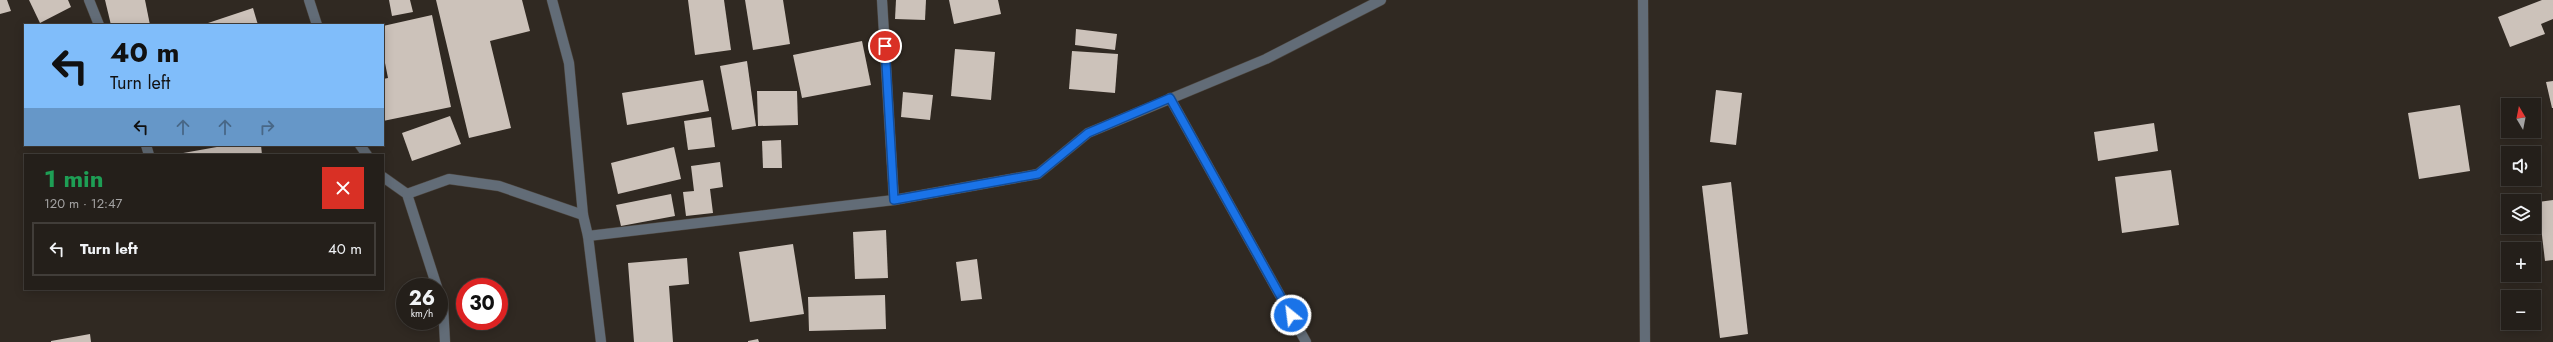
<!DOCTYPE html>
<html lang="en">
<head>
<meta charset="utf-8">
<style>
	body { margin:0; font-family:Jost,sans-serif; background:#2c2723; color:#f1f3f6; height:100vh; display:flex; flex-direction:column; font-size:15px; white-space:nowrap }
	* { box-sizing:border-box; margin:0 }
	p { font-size:13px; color:#a3a2a2 }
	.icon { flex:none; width:22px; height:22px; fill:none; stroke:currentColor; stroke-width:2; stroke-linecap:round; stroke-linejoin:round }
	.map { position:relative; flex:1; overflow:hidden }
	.panel { position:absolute; left:24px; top:154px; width:360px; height:136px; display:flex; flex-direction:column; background:#241f1a; border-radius:0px; box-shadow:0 2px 10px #0003,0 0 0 1px #413d39 }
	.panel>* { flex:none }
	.banner { position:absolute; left:24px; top:24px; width:360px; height:122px; border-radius:0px; box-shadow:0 2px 10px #0003,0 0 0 1px #413d39; background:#80bdfa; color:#111; overflow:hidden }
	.needle { width:26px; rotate:350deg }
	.tools { position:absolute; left:2501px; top:98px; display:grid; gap:8px }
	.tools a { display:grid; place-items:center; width:40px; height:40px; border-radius:0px; background:#241f1a; box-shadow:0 2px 10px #0003,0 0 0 1px #413d39; font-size:20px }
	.speed { position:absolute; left:396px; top:278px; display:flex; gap:8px; font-size:20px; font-weight:700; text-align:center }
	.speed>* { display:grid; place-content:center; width:52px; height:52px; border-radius:50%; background:#241f1a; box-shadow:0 2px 10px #0003,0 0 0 1px #413d39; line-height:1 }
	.speed small { font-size:10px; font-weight:400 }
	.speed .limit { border:6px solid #d22; background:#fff; color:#111 }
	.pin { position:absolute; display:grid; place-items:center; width:34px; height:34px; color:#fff; margin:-17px; border:2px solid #fff; border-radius:50%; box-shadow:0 1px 4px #0007 }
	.me { position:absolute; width:44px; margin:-22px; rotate:331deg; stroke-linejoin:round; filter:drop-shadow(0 0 3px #0008) }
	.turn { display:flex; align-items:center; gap:14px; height:84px; padding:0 20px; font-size:18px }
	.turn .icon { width:52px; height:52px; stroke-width:2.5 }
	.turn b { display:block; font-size:28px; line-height:34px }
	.lanes { display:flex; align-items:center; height:38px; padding:0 20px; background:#0003; justify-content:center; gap:20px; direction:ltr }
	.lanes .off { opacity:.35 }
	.round { display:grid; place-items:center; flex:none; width:42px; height:42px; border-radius:0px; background:#2c2723 }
	.overview { display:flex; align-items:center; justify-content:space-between; height:68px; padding:0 20px }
	h1 { font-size:24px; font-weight:700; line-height:30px; color:#1e9e55 }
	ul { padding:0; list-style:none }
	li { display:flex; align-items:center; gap:12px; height:54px; margin:0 8px 6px; padding:0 12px; border:2px solid #413d39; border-radius:0px }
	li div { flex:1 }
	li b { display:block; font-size:15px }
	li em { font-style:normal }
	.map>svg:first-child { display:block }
	.building { fill:#ccc2ba }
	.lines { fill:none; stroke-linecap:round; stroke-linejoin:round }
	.minor-casing { stroke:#4c453e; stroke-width:11 }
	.minor { stroke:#626c77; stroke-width:10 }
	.route-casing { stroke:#114b97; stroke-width:10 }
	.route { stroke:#1a73e8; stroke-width:7 }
</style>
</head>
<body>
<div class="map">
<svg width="2553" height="342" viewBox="0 0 2553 342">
	<rect width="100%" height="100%" fill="#302922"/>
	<g class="building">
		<polygon points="0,0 7,0 11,11 0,14"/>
		<polygon points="29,0 68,0 71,7 40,23"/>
		<polygon points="105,0 145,0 150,25 111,25"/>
		<polygon points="389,0 410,0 413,12 392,16"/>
		<polygon points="436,0 522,0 530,31 490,41 511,128 469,138"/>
		<polygon points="688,0 724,0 731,50 695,55"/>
		<polygon points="745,0 783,0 790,44 753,50"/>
		<polygon points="896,0 926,0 925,20 895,19"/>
		<polygon points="949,0 998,0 1001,14 954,24"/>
		<polygon points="2542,0 2553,0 2553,19 2541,24 2545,34 2510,47 2498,17"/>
		<polygon points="253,8 258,25 202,25"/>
		<polygon points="432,15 451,107 383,121 383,79 388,78 383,53 383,26"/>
		<polygon points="1076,29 1117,34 1115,50 1075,45"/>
		<polygon points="862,41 871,85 802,98 793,55"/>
		<polygon points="955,49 995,52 991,100 951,96"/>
		<polygon points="1072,51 1118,54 1115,93 1069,89"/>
		<polygon points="747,61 756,126 732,130 720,66"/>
		<polygon points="703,80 709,111 627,125 622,93"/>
		<polygon points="2553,81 2553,108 2552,108 2546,82"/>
		<polygon points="1716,90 1742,93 1736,145 1710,142"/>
		<polygon points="757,91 797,91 798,125 758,126"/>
		<polygon points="903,92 933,95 930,120 901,117"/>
		<polygon points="2460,105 2470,171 2419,179 2408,113"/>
		<polygon points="450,116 461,144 412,161 402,133"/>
		<polygon points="711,117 715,147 688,150 684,121"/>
		<polygon points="2154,123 2158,151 2098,161 2094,132"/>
		<polygon points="781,140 782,168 763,168 762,141"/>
		<polygon points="228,145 261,145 262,155 172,155"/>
		<polygon points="674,147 681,179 618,194 611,163"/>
		<polygon points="720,162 723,187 710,189 713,213 686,216 683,192 694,191 691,166"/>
		<polygon points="2171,170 2179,225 2122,233 2115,177"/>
		<polygon points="1731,182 1748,334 1720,338 1702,186"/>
		<polygon points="671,194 675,216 621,226 616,205"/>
		<polygon points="2553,200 2553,260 2545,261 2538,202"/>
		<polygon points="886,230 888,278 855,279 853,232"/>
		<polygon points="793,244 804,314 750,322 739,252"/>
		<polygon points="687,258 689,284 669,286 673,342 634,342 628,263"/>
		<polygon points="977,259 982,299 961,301 956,262"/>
		<polygon points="885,295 886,329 809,331 808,297"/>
		<polygon points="90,334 91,342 51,342 51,341"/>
		<polygon points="758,339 759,342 748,342 748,341"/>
	</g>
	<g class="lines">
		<g class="minor-casing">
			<g id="minor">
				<polyline points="89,0 99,25"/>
				<polyline points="309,0 317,25"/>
				<polyline points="552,0 569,63 583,215 588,236 601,342"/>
				<polyline points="882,0 894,200"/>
				<polyline points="1643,0 1645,342"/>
				<polyline points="1170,98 1306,342"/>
				<polyline points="146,145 149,155"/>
				<polyline points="360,145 367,155"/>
				<polyline points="383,177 407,194 437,287"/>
				<polyline points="407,194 449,179 499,186 583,215"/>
				<polyline points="588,236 894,200 1038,174 1088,133 1266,59 1381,0"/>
				<polyline points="439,292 443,305 445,342"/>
			</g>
		</g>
		<use href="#minor" class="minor"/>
	</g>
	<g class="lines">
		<g class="route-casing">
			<polyline id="route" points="885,46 894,200 1038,174 1088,133 1170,98 1291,315"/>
		</g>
		<use href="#route" class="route"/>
	</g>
</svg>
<div class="tools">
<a><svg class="needle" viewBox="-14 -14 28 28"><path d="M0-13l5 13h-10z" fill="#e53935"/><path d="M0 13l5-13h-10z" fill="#a3a2a2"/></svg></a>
<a><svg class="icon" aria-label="sound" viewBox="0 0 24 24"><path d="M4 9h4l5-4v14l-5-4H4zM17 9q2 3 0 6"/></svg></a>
<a><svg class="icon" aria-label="layers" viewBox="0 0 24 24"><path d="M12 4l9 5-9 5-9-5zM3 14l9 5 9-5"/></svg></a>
<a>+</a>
<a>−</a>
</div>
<div class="speed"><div>26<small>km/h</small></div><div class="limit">30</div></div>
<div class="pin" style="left:885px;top:46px;background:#d93025"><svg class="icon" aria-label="arrive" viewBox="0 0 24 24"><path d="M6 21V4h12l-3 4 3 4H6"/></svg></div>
<svg class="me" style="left:1291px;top:315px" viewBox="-20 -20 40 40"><circle r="17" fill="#1a73e8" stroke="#fff" stroke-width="3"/><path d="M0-11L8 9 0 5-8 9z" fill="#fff"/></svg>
<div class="banner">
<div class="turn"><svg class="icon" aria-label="left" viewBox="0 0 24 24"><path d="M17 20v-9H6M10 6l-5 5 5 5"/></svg><div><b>40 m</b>Turn left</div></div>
<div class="lanes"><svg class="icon" aria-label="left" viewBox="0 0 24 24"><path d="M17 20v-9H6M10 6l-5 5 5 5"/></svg><svg class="icon off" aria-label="ahead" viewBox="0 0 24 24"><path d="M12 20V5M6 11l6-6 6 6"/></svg><svg class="icon off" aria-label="ahead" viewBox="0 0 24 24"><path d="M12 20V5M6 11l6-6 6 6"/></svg><svg class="icon off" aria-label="right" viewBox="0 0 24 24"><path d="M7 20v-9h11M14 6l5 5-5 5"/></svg></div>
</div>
<section class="panel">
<div class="overview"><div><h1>1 min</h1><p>120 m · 12:47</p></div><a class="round" style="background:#d93025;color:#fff"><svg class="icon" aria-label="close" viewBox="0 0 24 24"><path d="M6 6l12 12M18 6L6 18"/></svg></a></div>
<ul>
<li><svg class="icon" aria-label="left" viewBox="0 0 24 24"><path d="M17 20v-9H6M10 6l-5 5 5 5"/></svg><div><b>Turn left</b></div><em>40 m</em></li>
</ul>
</section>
</div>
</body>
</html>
